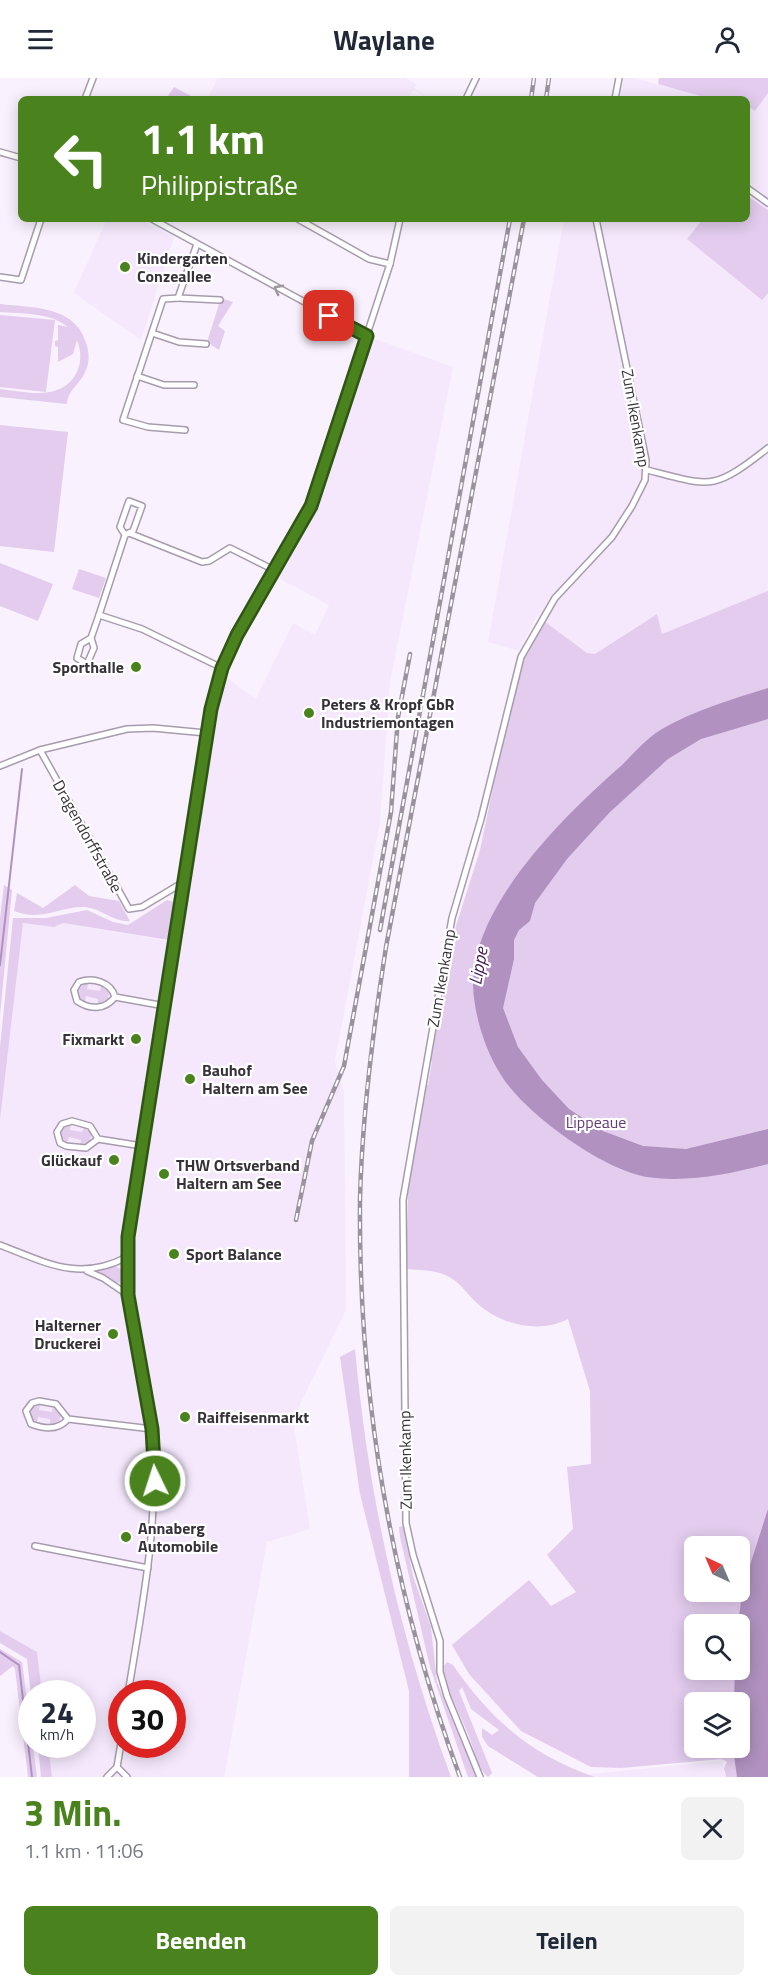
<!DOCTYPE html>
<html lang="de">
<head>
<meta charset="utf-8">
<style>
	body { margin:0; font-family:"Titillium Web",sans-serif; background:#f2f2f3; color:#1f2937; height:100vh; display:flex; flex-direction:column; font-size:22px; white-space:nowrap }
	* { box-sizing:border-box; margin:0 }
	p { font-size:20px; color:#747a83 }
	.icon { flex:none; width:33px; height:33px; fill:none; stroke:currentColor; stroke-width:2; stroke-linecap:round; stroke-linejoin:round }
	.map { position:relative; height:1699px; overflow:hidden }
	.details { display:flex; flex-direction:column; background:#fff; flex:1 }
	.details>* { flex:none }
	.guide { position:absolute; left:18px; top:18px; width:732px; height:126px; border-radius:9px; box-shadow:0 3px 15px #0003; background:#4a831e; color:#fff; overflow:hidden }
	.needle { width:39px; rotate:316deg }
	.buttons { position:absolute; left:684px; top:1458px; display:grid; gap:12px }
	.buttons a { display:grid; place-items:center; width:66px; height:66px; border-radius:9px; background:#fff; box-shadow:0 3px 15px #0003; font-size:30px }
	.speed { position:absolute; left:18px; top:1602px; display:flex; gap:12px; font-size:30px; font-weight:700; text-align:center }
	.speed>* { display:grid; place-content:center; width:78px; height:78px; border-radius:50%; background:#fff; box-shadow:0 3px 15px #0003; line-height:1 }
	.speed small { font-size:15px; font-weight:400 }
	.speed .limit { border:9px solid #d22; background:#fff; color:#111 }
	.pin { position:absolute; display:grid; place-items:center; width:51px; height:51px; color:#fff; margin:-26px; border-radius:12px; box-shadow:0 3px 9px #0006 }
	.me { position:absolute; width:66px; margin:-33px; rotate:356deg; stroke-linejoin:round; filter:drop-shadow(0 0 4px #0008) }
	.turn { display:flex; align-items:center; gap:21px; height:126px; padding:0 24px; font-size:27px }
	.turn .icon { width:78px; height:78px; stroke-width:2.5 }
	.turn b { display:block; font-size:42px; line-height:51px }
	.round { display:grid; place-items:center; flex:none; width:63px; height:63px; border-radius:9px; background:#f2f2f3 }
	.summary { display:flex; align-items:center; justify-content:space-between; height:102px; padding:0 24px }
	h1 { font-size:36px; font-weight:700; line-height:45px; color:#4a831e }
	.cta { display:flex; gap:12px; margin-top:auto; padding:12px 24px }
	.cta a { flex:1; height:69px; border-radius:9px; background:#4a831e; color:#fff; font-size:24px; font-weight:700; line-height:69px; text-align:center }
	.cta a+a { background:#f2f2f3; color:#1f2937 }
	header { display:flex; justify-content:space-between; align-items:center; height:78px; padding:0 24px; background:#fff; font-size:27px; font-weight:700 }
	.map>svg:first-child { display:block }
	.built { fill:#f5e8fc; fill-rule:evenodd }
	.green { fill:#e3ccee; fill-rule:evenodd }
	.water { fill:#b091bf }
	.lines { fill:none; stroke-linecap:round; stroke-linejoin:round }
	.stream { stroke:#b091bf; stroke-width:2 }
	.minor-casing { stroke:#a79cad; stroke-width:8 }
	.minor { stroke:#fff; stroke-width:5 }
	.rail-casing { stroke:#9a939d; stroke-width:4.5 }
	.rail { stroke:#fff; stroke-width:2; stroke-dasharray:7; stroke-linecap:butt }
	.oneway { stroke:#9b989c }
	.route-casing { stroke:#305514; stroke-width:15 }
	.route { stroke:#4a831e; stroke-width:10 }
	.poi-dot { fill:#4a831e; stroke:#fff; stroke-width:2 }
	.labels { text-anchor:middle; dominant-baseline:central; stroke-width:4.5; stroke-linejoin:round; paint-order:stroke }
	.poi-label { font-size:16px; font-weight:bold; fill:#373239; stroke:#fff; text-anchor:start }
	.street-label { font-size:16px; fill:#373239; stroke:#fff }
	.park-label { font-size:16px; fill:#643b76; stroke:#fff }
	.water-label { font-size:18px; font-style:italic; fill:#3f1750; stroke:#fff }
</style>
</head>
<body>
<header><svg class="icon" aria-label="menu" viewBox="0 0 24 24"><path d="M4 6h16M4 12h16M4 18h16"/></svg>Waylane<svg class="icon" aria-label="person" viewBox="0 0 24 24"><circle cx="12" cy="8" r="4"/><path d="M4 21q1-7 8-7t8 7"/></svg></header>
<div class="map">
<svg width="768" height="1699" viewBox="0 0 768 1699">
	<rect width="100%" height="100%" fill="#f9f1fd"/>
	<g class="built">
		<polygon points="218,0 405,0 416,6 414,10 430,21 414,12 407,21 207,21"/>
		<polygon points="624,0 633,0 711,20 620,21"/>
		<polygon points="768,15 768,513 662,556 656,536 595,576 587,575 537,538 519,573 488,564 564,141 747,141 747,28 755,33"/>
		<polygon points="107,141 139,141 174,159 141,262 74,215"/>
		<path d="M372,260L453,289L390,604L380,744L335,983L344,1015L346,1232L293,1341L310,1451L267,1464L224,1699H52L48,1667L82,1666V1616L42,1615L37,1574L0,1553V1042L23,845L54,849L63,845L181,865L215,638L227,600L256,621L293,545L315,557L329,527L275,498L315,427ZM122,1616H172V1666H122Z"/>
		<polygon points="722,1683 725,1699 579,1699 580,1697"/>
	</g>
	<g class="green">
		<polygon points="659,0 768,0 768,15 755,33 747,28 747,21 711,21 658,6"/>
		<polygon points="174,9 197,21 166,21"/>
		<polygon points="747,118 768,132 768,215 762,222 687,161 703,141 747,141"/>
		<polygon points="221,220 233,224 218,248 225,253 219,272 207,264"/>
		<path d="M0,226C32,230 75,227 86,265C89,273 90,283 86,292C81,306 68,311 67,326L0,319V311C26,314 62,324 77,294C82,283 81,272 77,262L73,276L58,284V269L55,268V263L58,262V247L68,249C50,234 22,236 0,234Z"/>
		<polygon points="0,237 55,242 46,314 0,309"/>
		<polygon points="0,347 68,354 54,474 0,468"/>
		<polygon points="0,485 53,506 38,543 0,528"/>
		<polygon points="79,491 106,500 99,520 72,511"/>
		<path d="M768,513V1699H726L724,1690L727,1684L722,1681L621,1690L591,1689L521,1653L469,1596L452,1567L529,1502L551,1528L576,1514L547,1477L573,1451L567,1389L591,1386L590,1313L568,1241C540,1256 501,1247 478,1226C469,1218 461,1206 451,1200C438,1192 421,1192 406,1191L408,1112L403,1110L425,1006L428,1007L432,983L429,986L456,848L480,772L505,651L526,576L544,543L587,575L595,576L657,536L662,556ZM694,1468H740V1514H694ZM694,1546H740V1592H694ZM694,1624H740V1670H694Z"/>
		<polygon points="4,807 12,812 0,937 0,840"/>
		<path d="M75,807L89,818L119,823L130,843C114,845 101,830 85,829C60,828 42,844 14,833L17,815L43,830Z"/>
		<polygon points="167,822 174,824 169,862 63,845 54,849 23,845 0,1042 0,969 13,840 46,840 87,832 113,844 128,847"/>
		<polygon points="84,906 88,906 87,911 100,913 101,908 109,914 108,921 98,926 98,921 86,918 85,924 81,923 77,913"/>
		<polygon points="67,1047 71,1047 70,1052 82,1054 84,1049 91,1055 90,1064 80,1067 81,1062 69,1059 67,1065 64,1064 60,1054"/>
		<polygon points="115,1188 124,1193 125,1200 122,1205 115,1204 95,1194"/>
		<path d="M355,1271C369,1422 399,1557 451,1699H409V1613L360,1416L340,1279Z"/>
		<polygon points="36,1326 40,1326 39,1332 52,1334 53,1329 61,1337 59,1343 50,1346 50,1341 38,1339 37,1344 33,1343 29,1333"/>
		<polygon points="403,1448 413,1498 431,1549 437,1604 476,1699 468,1699 430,1589 400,1459 399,1449"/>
		<polygon points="0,1553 37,1574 42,1615 31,1618 27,1581 0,1565"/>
		<polygon points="0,1571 22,1584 37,1699 28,1699 15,1591 13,1588 0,1598"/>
		<path d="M447,1584L453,1587C491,1642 531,1677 595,1699H538L488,1668L482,1659V1650L492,1657L499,1652L471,1631L462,1609L459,1613L492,1695L488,1699C475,1687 475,1672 468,1656C459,1634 448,1614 442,1590Z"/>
		<polygon points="38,1667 48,1667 52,1699 41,1699"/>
	</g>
	<g class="water">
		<path d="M768,610V641L701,661L668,681L609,735L567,781L535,825L530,843L519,852L514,862V881L503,930L518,969L542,1002L569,1031L603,1053L643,1068L686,1071L768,1051V1086C729,1096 688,1105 647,1099C603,1092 524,1035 501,997C485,972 474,937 473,907C472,827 566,736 622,687C634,675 648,659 662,651C695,632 733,621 768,610Z"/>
		<polygon points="768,1431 768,1699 737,1699 733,1670 740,1670 740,1624 734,1624 735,1592 740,1592 738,1546 743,1509"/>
	</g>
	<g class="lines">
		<g class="stream">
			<polyline points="0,887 22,691"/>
			<polyline points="0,1574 19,1587 32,1699"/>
		</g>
		<g class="minor-casing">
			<g id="minor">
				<polyline points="85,21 93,0"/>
				<polyline points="466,21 476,0"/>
				<polyline points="615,21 619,0"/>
				<polyline points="0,74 21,80"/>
				<polyline points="747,110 768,125"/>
				<polyline points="152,141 367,258"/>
				<polyline points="298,141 369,181 390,186"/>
				<polyline points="0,199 21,202 41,141"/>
				<polyline points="178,220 220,222"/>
				<polyline points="152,255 179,264 206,266"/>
				<polyline points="137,298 164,307 194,307"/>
				<polyline points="185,352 148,349 123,342 163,221 178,220 197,166"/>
				<path d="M647,392C712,409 713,413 768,370"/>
				<polyline points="129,455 202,484 209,483 230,470 272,491"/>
				<polyline points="125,457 120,449 129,423 142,428 133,453 125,457 99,537 142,551 222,590"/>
				<polyline points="91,560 94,570 87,586 77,580 81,566 91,560 99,537"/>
				<polyline points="40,672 129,831 142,829 182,805"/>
				<polyline points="0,688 40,672 127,651 153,650 206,655"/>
				<path d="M115,919C105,932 90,932 77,923L74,912L79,904C93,899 111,904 115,919L165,928"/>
				<polyline points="98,1061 86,1070 66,1068 60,1065 57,1054 62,1046 72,1043 90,1048 98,1061 142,1068"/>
				<path d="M0,1167C47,1185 79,1204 127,1179"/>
				<polyline points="87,1193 103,1200 128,1217"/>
				<path d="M68,1341L56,1326L39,1323L32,1325L26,1333L31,1346C44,1351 58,1353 68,1341L152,1351"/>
				<polyline points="35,1468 148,1490"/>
				<path d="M128,1616C142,1529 160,1441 152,1353C146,1286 124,1228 128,1159L206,655L222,590L237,557L311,428L390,186L400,141"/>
				<polyline points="117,1689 127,1699"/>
				<polyline points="107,1699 117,1689 122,1659"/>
				<polyline points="480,1699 447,1618 440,1594 440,1563 413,1477 406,1445 403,1122 452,840 481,741 521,579 555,520 612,459 632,428 645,402 646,382 596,141"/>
			</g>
		</g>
		<use href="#minor" class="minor"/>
		<g class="rail-casing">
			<g id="rail">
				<polyline points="531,21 534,0"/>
				<polyline points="546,21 549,0"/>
				<polyline points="380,852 510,141"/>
				<polyline points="296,1142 312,1063 344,988 391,734 398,639 410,576"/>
				<path d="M460,1699C392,1514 358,1319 360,1121C362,1037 373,952 386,869L524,141"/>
			</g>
		</g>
		<use href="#rail" class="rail"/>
	</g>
	<defs><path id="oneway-chevron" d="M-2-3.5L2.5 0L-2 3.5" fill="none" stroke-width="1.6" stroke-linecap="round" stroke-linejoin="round" transform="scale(1.5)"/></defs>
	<use class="oneway" href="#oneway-chevron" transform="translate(278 211) rotate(-152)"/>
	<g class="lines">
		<g class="route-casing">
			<polyline id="route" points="155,1403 152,1351 128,1217 128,1159 211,631 222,590 237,557 311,428 367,258 329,238"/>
		</g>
		<use href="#route" class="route"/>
	</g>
	<g class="poi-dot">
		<circle cx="125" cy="189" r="6"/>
		<circle cx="136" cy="589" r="6"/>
		<circle cx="309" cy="635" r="6"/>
		<circle cx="136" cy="961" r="6"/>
		<circle cx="190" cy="1001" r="6"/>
		<circle cx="114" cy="1082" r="6"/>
		<circle cx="164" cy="1096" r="6"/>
		<circle cx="174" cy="1176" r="6"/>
		<circle cx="113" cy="1256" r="6"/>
		<circle cx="185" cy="1339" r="6"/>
		<circle cx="126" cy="1459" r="6"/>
	</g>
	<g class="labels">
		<g class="poi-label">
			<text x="137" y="180">Kindergarten<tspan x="137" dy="18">Conzeallee</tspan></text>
			<text x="124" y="589" text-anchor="end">Sporthalle</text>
			<text x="321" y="626">Peters &amp; Kropf GbR<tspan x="321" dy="18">Industriemontagen</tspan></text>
			<text x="124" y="961" text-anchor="end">Fixmarkt</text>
			<text x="202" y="992">Bauhof<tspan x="202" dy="18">Haltern am See</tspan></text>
			<text x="102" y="1082" text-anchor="end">Glückauf</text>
			<text x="176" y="1087">THW Ortsverband<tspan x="176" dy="18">Haltern am See</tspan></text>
			<text x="186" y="1176">Sport Balance</text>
			<text x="101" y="1247" text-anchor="end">Halterner<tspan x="101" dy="18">Druckerei</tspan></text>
			<text x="197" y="1339">Raiffeisenmarkt</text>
			<text x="138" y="1450">Annaberg<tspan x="138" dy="18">Automobile</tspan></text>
		</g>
		<g class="street-label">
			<text transform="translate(636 340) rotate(80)">Zum Ikenkamp</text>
			<text transform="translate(88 758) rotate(61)">Dragendorffstraße</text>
			<text transform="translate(441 900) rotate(-80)">Zum Ikenkamp</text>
			<text transform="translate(405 1382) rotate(-91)">Zum Ikenkamp</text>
		</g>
		<g class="park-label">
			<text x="596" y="1044">Lippeaue</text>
		</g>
		<g class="water-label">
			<text transform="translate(478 888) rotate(-80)">Lippe</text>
		</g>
	</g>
</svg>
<div class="buttons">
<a><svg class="needle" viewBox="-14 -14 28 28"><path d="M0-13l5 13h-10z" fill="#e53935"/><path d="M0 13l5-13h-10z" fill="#747a83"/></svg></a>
<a><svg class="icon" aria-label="search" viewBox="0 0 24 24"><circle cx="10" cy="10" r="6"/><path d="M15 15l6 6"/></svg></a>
<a><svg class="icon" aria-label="layers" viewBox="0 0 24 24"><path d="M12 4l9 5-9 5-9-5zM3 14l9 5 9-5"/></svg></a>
</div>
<div class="speed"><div>24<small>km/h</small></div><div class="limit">30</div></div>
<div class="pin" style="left:329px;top:238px;background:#d93025"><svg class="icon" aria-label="arrive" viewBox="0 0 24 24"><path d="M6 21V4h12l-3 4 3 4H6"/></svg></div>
<svg class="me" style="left:155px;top:1403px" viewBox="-20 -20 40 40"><circle r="17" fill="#4a831e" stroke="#fff" stroke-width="3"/><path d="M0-11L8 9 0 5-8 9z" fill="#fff"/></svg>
<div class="guide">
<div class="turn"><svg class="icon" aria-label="left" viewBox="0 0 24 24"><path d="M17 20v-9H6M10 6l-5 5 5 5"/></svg><div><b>1.1 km</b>Philippistraße</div></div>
</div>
</div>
<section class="details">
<div class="summary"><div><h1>3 Min.</h1><p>1.1 km · 11:06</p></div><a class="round"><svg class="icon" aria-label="close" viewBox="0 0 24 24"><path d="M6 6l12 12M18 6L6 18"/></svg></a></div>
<div class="cta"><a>Beenden</a><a>Teilen</a></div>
</section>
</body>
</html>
